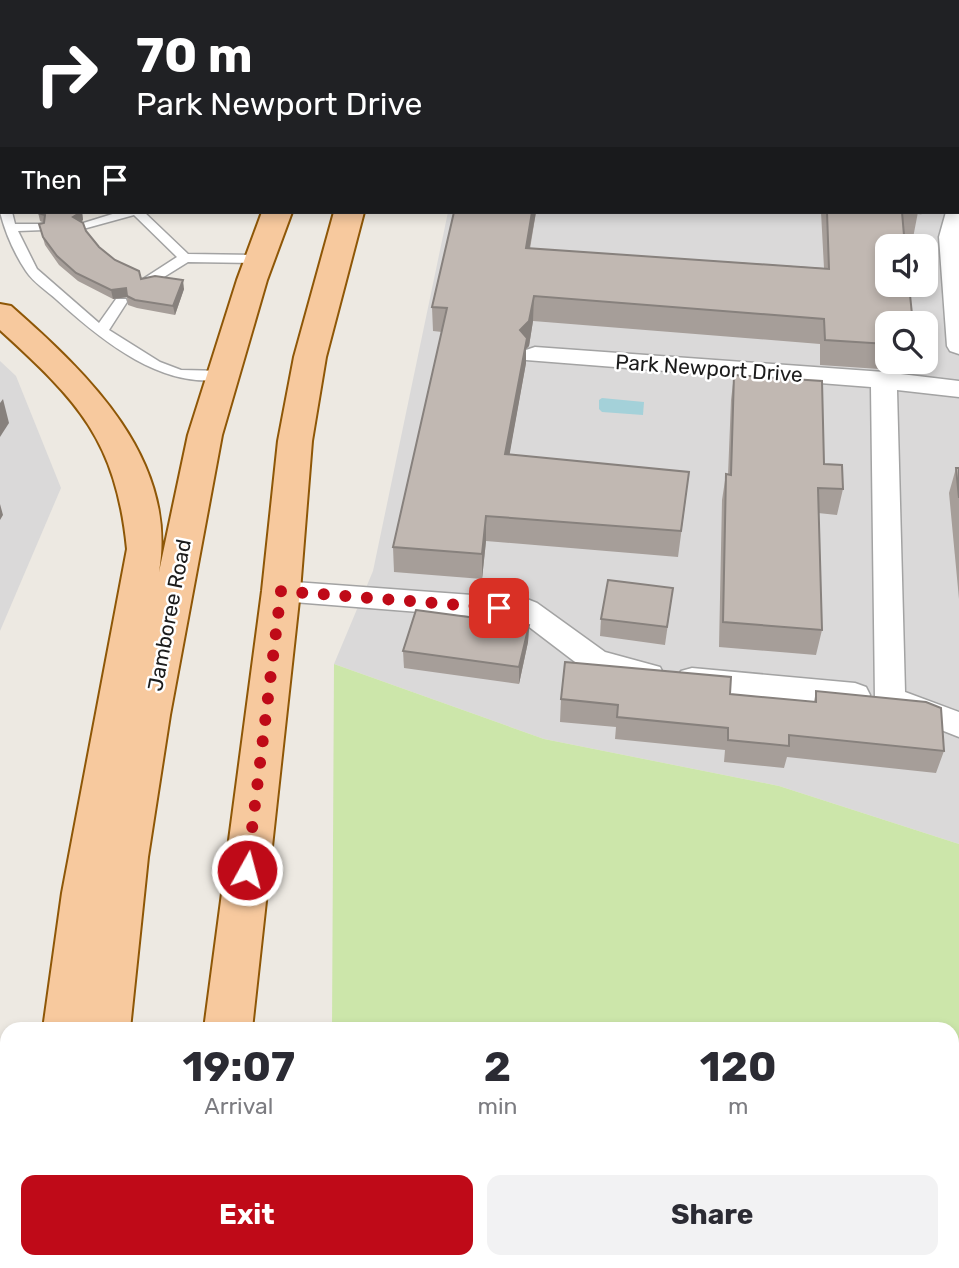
<!DOCTYPE html>
<html lang="en">
<head>
<meta charset="utf-8">
<style>
	body { margin:0; font-family:Rubik,sans-serif; background:#f2f2f3; color:#2b2b33; height:100vh; display:flex; flex-direction:column; font-size:26px; white-space:nowrap }
	* { box-sizing:border-box; margin:0 }
	p { font-size:23px; color:#7c7c81 }
	.icon { flex:none; width:38px; height:38px; fill:none; stroke:currentColor; stroke-width:2; stroke-linecap:round; stroke-linejoin:round }
	.map { position:relative; flex:1; overflow:hidden }
	.side { position:absolute; left:0px; top:1022px; width:959px; height:247px; display:flex; flex-direction:column; background:#fff; border-radius:21px 21px 0 0; box-shadow:0 4px 10px #0003 }
	.side>* { flex:none }
	.top-card { position:absolute; left:0px; top:0px; width:959px; height:214px; box-shadow:0 4px 10px #0003; background:#202124; color:#fff; overflow:hidden }
	.buttons { position:absolute; left:875px; top:234px; display:grid; gap:14px }
	.buttons a { display:grid; place-items:center; width:63px; height:63px; border-radius:14px; background:#fff; box-shadow:0 4px 10px #0003; font-size:35px }
	.pin { position:absolute; display:grid; place-items:center; width:60px; height:60px; color:#fff; margin:-30px; border-radius:14px; box-shadow:0 4px 10px #0006 }
	.me { position:absolute; width:77px; margin:-38px; rotate:7deg; stroke-linejoin:round; filter:drop-shadow(0 0 5px #0008) }
	.turn { display:flex; align-items:center; gap:24px; height:147px; padding:0 21px; font-size:32px }
	.turn .icon { width:91px; height:91px; stroke-width:2.5 }
	.turn b { display:block; font-size:49px; line-height:60px }
	.then { display:flex; align-items:center; height:66px; padding:0 21px; background:#0003; gap:14px; font-size:26px }
	.eta { display:flex; justify-content:space-evenly; align-items:center; height:119px; text-align:center }
	.eta b { font-size:42px; font-weight:700; line-height:49px }
	.cta { display:flex; gap:14px; margin-top:auto; padding:14px 21px }
	.cta a { flex:1; height:80px; border-radius:14px; background:#bf0a18; color:#fff; font-size:28px; font-weight:700; line-height:80px; text-align:center }
	.cta a+a { background:#f2f2f3; color:#2b2b33 }
	.map>svg:first-child { display:block }
	.residential { fill:#dad9d9; fill-rule:evenodd }
	.commercial { fill:#eed2d3 }
	.grass { fill:#cce6aa }
	.water { fill:#a4d1d9 }
	.lines { fill:none; stroke-linecap:round; stroke-linejoin:round }
	.lane-casing { stroke:#a3a3a3; stroke-width:3 }
	.street-casing { stroke:#a3a3a3; stroke-width:3 }
	.secondary-casing { stroke:#6a6d0a; stroke-width:4 }
	.primary-casing { stroke:#8e5707; stroke-width:4 }
	.lane { fill:#fff; fill-rule:evenodd }
	.street { fill:#fff; fill-rule:evenodd }
	.secondary { fill:#f6f4b8; fill-rule:evenodd }
	.primary { fill:#f7c99e; fill-rule:evenodd }
	.wall { fill:#a69e99 }
	.shaded-wall { fill:#87817d }
	.building { fill:#c1b8b2; stroke:#87817d; stroke-width:2 }
	.route { stroke:#bf0a18; stroke-width:12; stroke-dasharray:0 21.6 }
	.labels { text-anchor:middle; dominant-baseline:central; stroke-width:5; stroke-linejoin:round; paint-order:stroke }
	.street-label { font-size:21px; fill:#1c1c1c; stroke:#fff }
</style>
</head>
<body>
<div class="map">
<svg width="959" height="1268" viewBox="0 0 959 1268">
	<rect width="100%" height="100%" fill="#ede9e2"/>
	<g class="residential">
		<path d="M959,63V844L779,786L544,739L334,664L373,571L448,212H957ZM887,247H926V285H887ZM887,324H926V362H887Z"/>
		<polygon points="0,361 16,376 61,488 0,631"/>
	</g>
	<polygon class="commercial" points="0,0 335,0 2,2 2,111"/>
	<polygon class="grass" points="334,664 544,739 779,786 959,844 959,1268 330,1268 330,1262 952,1262 952,1029 332,1029"/>
	<polygon class="water" points="602,398 644,402 643,415 602,412 599,409 599,400"/>
	<g class="lines">
		<g class="lane-casing">
			<g id="lane">
				<polygon points="132,0 145,0 146,2 133,2"/>
				<polygon points="178,0 200,0 177,2"/>
				<path d="M2,209V212H12L15,224H44V230L18,231L37,269L99,323L116,299H126L127,302L109,330L160,362L181,370L225,371L230,372V378C165,393 101,340 57,300C47,291 33,282 26,271C14,253 5,232 0,212Z"/>
				<polygon points="119,212 144,212 188,254 259,255 265,259 259,263 188,262 151,285 143,285 143,279 177,257 134,215 83,229 77,225"/>
			</g>
		</g>
		<g class="street-casing">
			<g id="street">
				<rect x="957" y="115" width="2" height="14"/>
				<polygon points="957,200 959,201 959,354 950,351 947,346 939,237 946,212 957,212"/>
				<polygon points="535,347 884,372 959,381 959,397 897,390 905,692 959,712 959,737 893,711 879,708 875,700 871,387 526,360 522,355 526,350"/>
				<polygon points="281,581 527,599 537,603 605,652 660,667 664,675 660,683 649,686 619,680 583,668 520,620 281,601 271,598 266,591 271,584"/>
				<polygon points="692,668 855,683 866,687 870,695 866,703 855,707 692,690 681,687 677,679 681,671"/>
			</g>
		</g>
		<g class="secondary-casing">
			<g id="secondary">
				<polygon points="925,0 950,0 924,2"/>
				<polygon points="959,21 959,38 957,39 957,22"/>
			</g>
		</g>
		<g class="primary-casing">
			<g id="primary">
				<polygon points="362,0 386,0 361,2"/>
				<polygon points="420,0 444,0 419,2"/>
				<rect x="0" y="128" width="2" height="16"/>
				<rect x="0" y="164" width="2" height="18"/>
				<path d="M262,212H292L267,280L222,435L170,715L148,857L130,1029H43L62,893L127,549C116,440 78,401 0,330V304L11,306C88,374 178,459 159,572L188,435L237,280Z"/>
				<polygon points="334,212 364,212 326,357 312,441 300,591 252,1029 204,1029 262,591 278,441 294,357"/>
				<rect x="55" y="1262" width="52" height="6"/>
				<rect x="192" y="1262" width="52" height="6"/>
			</g>
		</g>
		<use href="#lane" class="lane"/>
		<use href="#street" class="street"/>
		<use href="#secondary" class="secondary"/>
		<use href="#primary" class="primary"/>
	</g>
	<g class="wall">
		<polygon points="38,212 82,212 83,220 81,222 86,231 99,247 115,260 141,279 184,289 175,315 137,308 128,305 127,297 113,299 78,281 59,265 45,245 39,224 44,223 40,221"/>
		<polygon points="536,212 530,249 824,268 821,212 918,212 913,238 904,237 887,324 887,362 911,362 909,371 820,365 820,344 533,321 529,346 526,349 526,363 509,455 686,497 678,557 486,541 482,579 394,572 393,547 442,332 433,331 432,307"/>
		<polygon points="734,375 824,464 843,489 837,515 818,513 822,630 816,655 719,647 722,500 726,474 728,475 731,400"/>
		<polygon points="956,468 959,468 959,599 949,493"/>
		<polygon points="673,588 665,645 600,636 601,619"/>
		<polygon points="529,625 528,642 519,684 404,668 403,651"/>
		<polygon points="816,691 944,751 936,773 787,757 784,768 724,762 725,750 615,739 616,727 560,722 561,699 730,694 814,702"/>
	</g>
	<g class="shaded-wall">
		<polygon points="6,0 36,0 35,2 5,2"/>
		<polygon points="732,0 758,0 756,2 729,2"/>
		<polygon points="2,6 2,57 0,59 0,8"/>
		<polygon points="81,212 82,212 83,220 74,226 73,217"/>
		<polygon points="532,212 536,212 525,273 526,248"/>
		<polygon points="183,280 184,289 175,315 173,306"/>
		<polygon points="126,288 128,297 113,299 111,290"/>
		<polygon points="534,296 533,321 529,346 526,349 526,363 505,480 505,454 520,330"/>
		<polygon points="3,399 9,423 0,437 0,403"/>
		<polygon points="0,504 3,515 0,520"/>
		<polygon points="486,516 486,541 482,579 482,554"/>
		<polygon points="529,625 528,642 519,684 519,667"/>
	</g>
	<g class="building">
		<polygon points="0,0 6,0 5,2 2,2 2,6 0,8"/>
		<polygon points="630,0 732,0 729,2 625,2"/>
		<polygon points="38,212 81,212 73,217 83,223 86,231 99,247 115,260 139,271 141,279 155,276 183,280 173,306 135,300 127,296 126,288 111,290 76,273 57,256 43,237 39,224 44,223 45,215 38,213"/>
		<polygon points="454,212 532,212 526,248 829,269 827,212 918,212 919,213 902,212 905,247 887,247 887,285 909,285 913,324 887,324 887,344 825,340 824,319 534,296 529,321 520,330 527,338 505,454 689,472 681,531 486,516 482,554 393,547 447,308 432,307"/>
		<polygon points="734,375 822,381 824,464 842,465 843,489 818,488 822,630 723,622 726,474 731,475"/>
		<polygon points="956,468 959,468 959,498"/>
		<polygon points="608,580 673,588 667,627 601,619"/>
		<polygon points="416,610 529,625 519,667 403,651"/>
		<polygon points="565,662 731,677 730,694 816,702 816,691 926,702 941,708 944,751 789,735 789,746 728,740 728,728 617,717 618,705 561,699"/>
	</g>
	<g class="lines">
		<polyline class="route" points="247,870 281,591 499,608"/>
	</g>
	<g class="labels">
		<g class="street-label">
			<text transform="translate(709 368) rotate(4)">Park Newport Drive</text>
			<text transform="translate(169 615) rotate(-79)">Jamboree Road</text>
		</g>
	</g>
</svg>
<div class="buttons">
<a><svg class="icon" aria-label="sound" viewBox="0 0 24 24"><path d="M4 9h4l5-4v14l-5-4H4zM17 9q2 3 0 6"/></svg></a>
<a><svg class="icon" aria-label="search" viewBox="0 0 24 24"><circle cx="10" cy="10" r="6"/><path d="M15 15l6 6"/></svg></a>
</div>
<div class="pin" style="left:499px;top:608px;background:#d93025"><svg class="icon" aria-label="arrive" viewBox="0 0 24 24"><path d="M6 21V4h12l-3 4 3 4H6"/></svg></div>
<svg class="me" style="left:247px;top:870px" viewBox="-20 -20 40 40"><circle r="17" fill="#bf0a18" stroke="#fff" stroke-width="3"/><path d="M0-11L8 9 0 5-8 9z" fill="#fff"/></svg>
<div class="top-card">
<div class="turn"><svg class="icon" aria-label="right" viewBox="0 0 24 24"><path d="M7 20v-9h11M14 6l5 5-5 5"/></svg><div><b>70 m</b>Park Newport Drive</div></div>
<div class="then">Then<svg class="icon" aria-label="arrive" viewBox="0 0 24 24"><path d="M6 21V4h12l-3 4 3 4H6"/></svg></div>
</div>
<section class="side">
<div class="eta">
<div><b>19:07</b><p>Arrival</p></div>
<div><b>2</b><p>min</p></div>
<div><b>120</b><p>m</p></div>
</div>
<div class="cta"><a>Exit</a><a>Share</a></div>
</section>
</div>
</body>
</html>
